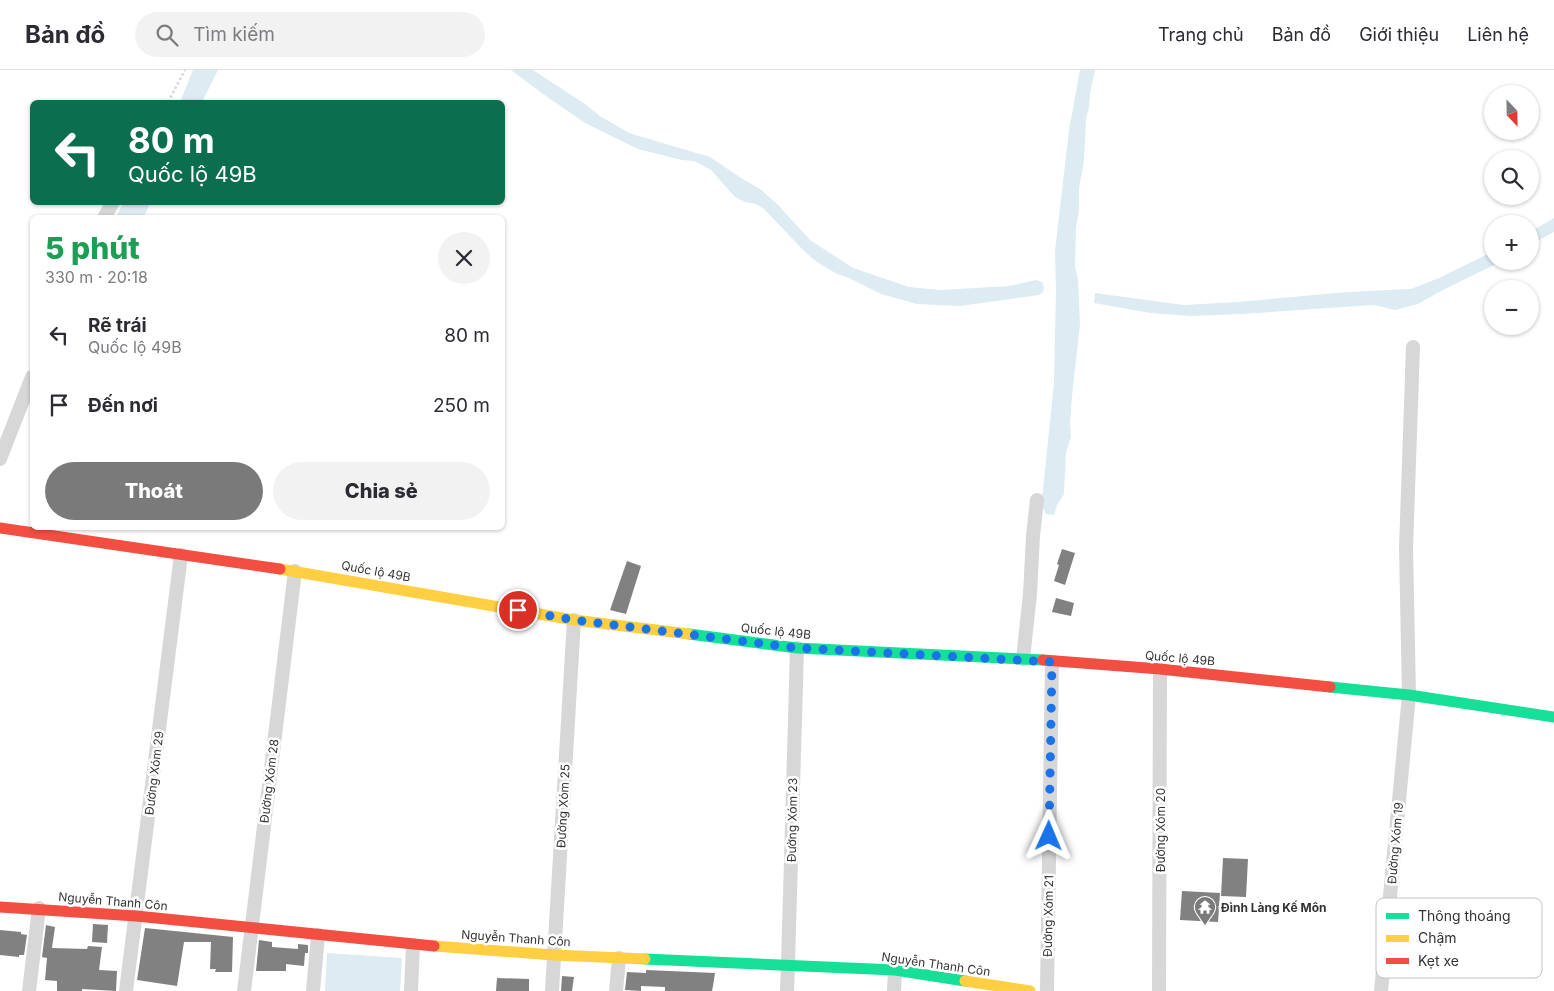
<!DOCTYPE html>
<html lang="vi">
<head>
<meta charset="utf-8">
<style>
	body { margin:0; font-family:Inter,sans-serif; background:#f2f2f3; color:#2b2b33; height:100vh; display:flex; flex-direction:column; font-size:19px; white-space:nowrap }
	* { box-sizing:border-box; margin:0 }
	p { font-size:16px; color:#7c7c81 }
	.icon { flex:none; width:28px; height:28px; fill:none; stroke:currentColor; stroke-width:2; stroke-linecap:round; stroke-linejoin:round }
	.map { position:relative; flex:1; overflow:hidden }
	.panel { position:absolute; left:30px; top:145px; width:475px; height:315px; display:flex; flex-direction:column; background:#fff; border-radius:8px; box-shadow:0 1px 4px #0004 }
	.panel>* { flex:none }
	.guide { position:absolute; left:30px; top:30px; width:475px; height:105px; border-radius:8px; box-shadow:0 1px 4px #0004; background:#0b6e4f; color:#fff; overflow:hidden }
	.needle { width:32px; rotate:158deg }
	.buttons { position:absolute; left:1484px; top:15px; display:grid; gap:10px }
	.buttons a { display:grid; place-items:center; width:55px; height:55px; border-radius:50%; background:#fff; box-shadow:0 1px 4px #0004; font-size:25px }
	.pin { position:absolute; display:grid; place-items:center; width:42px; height:42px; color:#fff; margin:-21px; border:2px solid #fff; border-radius:50%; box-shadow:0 1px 5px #0007 }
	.me { position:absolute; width:55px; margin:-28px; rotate:1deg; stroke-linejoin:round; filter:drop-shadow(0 0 4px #0008) }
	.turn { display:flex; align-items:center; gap:18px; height:105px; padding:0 15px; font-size:22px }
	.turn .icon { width:65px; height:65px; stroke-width:2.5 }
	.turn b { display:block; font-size:35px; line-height:42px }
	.round { display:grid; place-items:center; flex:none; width:52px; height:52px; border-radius:26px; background:#f2f2f3 }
	.overview { display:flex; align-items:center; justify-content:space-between; height:85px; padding:0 15px }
	h1 { font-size:30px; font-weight:800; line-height:38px; color:#1e9e55 }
	.action { display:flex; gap:10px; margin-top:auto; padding:10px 15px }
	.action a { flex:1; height:58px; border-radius:30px; background:#7a7a7a; color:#fff; font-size:20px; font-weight:800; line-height:58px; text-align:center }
	.action a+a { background:#f2f2f3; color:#2b2b33 }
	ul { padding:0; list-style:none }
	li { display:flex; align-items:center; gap:15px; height:70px; padding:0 15px }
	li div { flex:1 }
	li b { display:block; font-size:19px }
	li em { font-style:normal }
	header { display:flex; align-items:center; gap:30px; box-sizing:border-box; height:70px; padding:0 25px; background:#fff; border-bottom:1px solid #e1e1e2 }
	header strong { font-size:24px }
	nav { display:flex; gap:28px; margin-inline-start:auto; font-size:18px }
	.search { width:350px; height:45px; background:#f2f2f3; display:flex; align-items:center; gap:12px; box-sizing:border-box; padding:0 18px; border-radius:28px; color:#7c7c81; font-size:19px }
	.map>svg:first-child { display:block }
	.water { fill:#ddebf3 }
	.building { fill:#818181 }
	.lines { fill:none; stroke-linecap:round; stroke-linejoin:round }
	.path { stroke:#d6d6d6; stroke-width:2.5; stroke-dasharray:2.5 2.5; stroke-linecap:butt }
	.street { stroke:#d7d7d7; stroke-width:14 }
	.fast { stroke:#16e098; stroke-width:11 }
	.slow { stroke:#ffcf43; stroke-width:11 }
	.jam { stroke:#f24e42; stroke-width:11 }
	.route { stroke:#1a73e8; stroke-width:9; stroke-dasharray:0 16.2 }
	.labels { text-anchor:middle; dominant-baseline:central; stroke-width:5; stroke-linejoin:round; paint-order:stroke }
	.street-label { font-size:12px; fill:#333; stroke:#fff }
	.poi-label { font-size:12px; font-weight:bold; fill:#333; stroke:#fff; text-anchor:start }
	.key { fill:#fff; stroke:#c2c2c2; stroke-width:1 }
	.key-label { font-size:14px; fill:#333 }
</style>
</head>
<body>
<header>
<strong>Bản đồ</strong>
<div class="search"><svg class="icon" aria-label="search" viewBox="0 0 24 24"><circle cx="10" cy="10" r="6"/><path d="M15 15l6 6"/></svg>Tìm kiếm</div>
<nav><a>Trang chủ</a><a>Bản đồ</a><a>Giới thiệu</a><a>Liên hệ</a></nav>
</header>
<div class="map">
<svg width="1554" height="921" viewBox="0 0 1554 921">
	<rect width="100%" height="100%" fill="#fff"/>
	<g class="water">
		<polygon points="193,0 218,0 202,32 180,32"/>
		<polygon points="511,0 533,0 585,34 600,46 629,63 710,87 741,108 760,119 778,135 810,170 853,198 909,217 941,220 1009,216 1036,210 1042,212 1044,217 1043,222 1039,225 960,236 917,234 881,224 849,208 837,204 817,192 805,182 764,139 756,134 745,132 735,127 711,100 694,91 682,90 638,79 585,53 543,24"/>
		<polygon points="1080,0 1095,0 1090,23 1089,38 1086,48 1084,91 1079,118 1079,140 1076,159 1075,196 1078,210 1080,254 1072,326 1070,353 1071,367 1066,383 1064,424 1057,435 1054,445 1046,444 1043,437 1042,429 1054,313 1056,219 1055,181 1069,60"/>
		<polygon points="123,133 123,132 150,133 144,147 116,147"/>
		<polygon points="1554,148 1554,162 1530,175 1530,162"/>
		<polygon points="1492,182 1492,191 1502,191 1439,222 1418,234 1395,240 1374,235 1242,244 1190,246 1150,243 1094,233 1095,223 1184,235 1238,232 1348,222 1411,219 1439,208"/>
		<polygon points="327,883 402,888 400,921 325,921"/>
	</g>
	<g class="building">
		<polygon points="1062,479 1075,483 1065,515 1054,511 1059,495 1057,494"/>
		<polygon points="627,491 641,496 626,544 610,540"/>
		<polygon points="1056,528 1074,533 1071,546 1052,542"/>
		<polygon points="1223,788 1248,789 1246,827 1221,826"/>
		<polygon points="1182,821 1220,823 1218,852 1180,850"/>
		<polygon points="93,854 108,855 107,873 92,872"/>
		<polygon points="46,855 55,857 52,878 87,879 88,876 102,877 99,900 117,901 116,921 82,919 82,921 57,921 57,911 45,910 47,888 42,887"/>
		<polygon points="145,858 233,867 232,902 215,902 216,899 210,899 211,872 184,872 177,916 137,910"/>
		<polygon points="0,860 21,862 21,864 27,865 24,885 19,885 19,887 0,885"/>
		<polygon points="259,870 272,872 272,877 298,879 298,874 308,875 308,883 305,883 304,896 286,894 286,901 256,901"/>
		<polygon points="646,900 715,903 713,916 712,921 665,921 665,917 641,916 641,921 625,920 627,902 646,903"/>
		<polygon points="562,906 574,907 572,921 561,921"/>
		<polygon points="497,908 529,909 529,921 496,921"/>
	</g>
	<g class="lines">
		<polyline class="path" points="168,32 185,0"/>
		<g class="street">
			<polyline points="104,148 113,132"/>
			<polyline points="0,389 32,307"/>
			<polyline points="1023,589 1030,524 1033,466 1037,430"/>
			<polyline points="29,921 39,838"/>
			<polyline points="126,921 181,485"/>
			<polyline points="244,921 295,501"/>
			<polyline points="313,921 318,865"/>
			<polyline points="411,921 413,875"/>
			<polyline points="552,921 574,550"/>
			<polyline points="616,921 619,888"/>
			<polyline points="787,921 788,895 797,578"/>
			<polyline points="894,921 895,900"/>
			<polyline points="1047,921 1052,592"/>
			<polyline points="1159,921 1160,599"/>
			<polyline points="1381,921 1409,625 1406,478 1413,277"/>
		</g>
		<g class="fast">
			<polyline points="689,564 797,578 1043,590"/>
			<polyline points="1330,617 1409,625 1554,647"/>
			<polyline points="645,889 895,900 965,911"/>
		</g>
		<g class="slow">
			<polyline points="280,499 574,550 689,564"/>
			<polyline points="434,876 554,885 645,889"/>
			<polyline points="965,911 1030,921"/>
		</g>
		<g class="jam">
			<polyline points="0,458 280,499"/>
			<polyline points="1043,590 1160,599 1330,617"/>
			<polyline points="0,837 136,846 434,876"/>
		</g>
	</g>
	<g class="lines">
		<polyline class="route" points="518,540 574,550 797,578 1052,592 1049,766"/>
	</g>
	<defs>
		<g id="temple-pin" transform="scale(1.125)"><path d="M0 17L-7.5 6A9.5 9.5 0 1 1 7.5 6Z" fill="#7a7a7a" stroke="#fff"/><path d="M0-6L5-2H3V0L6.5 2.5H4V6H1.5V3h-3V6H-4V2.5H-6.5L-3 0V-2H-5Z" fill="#fff"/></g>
	</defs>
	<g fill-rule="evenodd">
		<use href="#temple-pin" x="1205" y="837"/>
	</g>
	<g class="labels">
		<g class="street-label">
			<text transform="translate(376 501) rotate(10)">Quốc lộ 49B</text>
			<text transform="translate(776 561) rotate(6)">Quốc lộ 49B</text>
			<text transform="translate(1180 588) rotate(5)">Quốc lộ 49B</text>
			<text transform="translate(154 703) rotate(-83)">Đường Xóm 29</text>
			<text transform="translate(269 711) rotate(-83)">Đường Xóm 28</text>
			<text transform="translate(563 736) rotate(-87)">Đường Xóm 25</text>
			<text transform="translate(792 750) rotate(-89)">Đường Xóm 23</text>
			<text transform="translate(1160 760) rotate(-90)">Đường Xóm 20</text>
			<text transform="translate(1395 773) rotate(-85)">Đường Xóm 19</text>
			<text transform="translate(113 831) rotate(5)">Nguyễn Thanh Côn</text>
			<text transform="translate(1048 846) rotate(-89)">Đường Xóm 21</text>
			<text transform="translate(516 868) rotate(4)">Nguyễn Thanh Côn</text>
			<text transform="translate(936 894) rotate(8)">Nguyễn Thanh Côn</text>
		</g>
		<g class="poi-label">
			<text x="1221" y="837">Đình Làng Kế Môn</text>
		</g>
	</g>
	<rect x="1376" y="828" width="166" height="80" rx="8" class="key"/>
	<rect x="1386" y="843" width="23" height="6" fill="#16e098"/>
	<rect x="1386" y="865" width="23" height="7" fill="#ffcf43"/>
	<rect x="1386" y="888" width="23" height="6" fill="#f24e42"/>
	<g class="key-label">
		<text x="1418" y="851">Thông thoáng</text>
		<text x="1418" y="873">Chậm</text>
		<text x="1418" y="896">Kẹt xe</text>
	</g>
</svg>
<div class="buttons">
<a><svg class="needle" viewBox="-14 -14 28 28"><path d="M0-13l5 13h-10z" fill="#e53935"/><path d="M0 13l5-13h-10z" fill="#7c7c81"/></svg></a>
<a><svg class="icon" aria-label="search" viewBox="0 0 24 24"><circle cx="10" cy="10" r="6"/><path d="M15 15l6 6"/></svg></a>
<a>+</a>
<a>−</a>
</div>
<div class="pin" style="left:518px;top:540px;background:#d93025"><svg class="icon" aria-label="arrive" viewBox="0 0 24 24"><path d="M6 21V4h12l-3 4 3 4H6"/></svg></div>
<svg class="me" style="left:1049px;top:766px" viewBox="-20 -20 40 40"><path d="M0-17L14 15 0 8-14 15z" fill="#1a73e8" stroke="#fff" stroke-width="4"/></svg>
<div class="guide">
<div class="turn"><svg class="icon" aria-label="left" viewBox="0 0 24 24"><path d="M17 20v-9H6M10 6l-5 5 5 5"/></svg><div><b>80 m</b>Quốc lộ 49B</div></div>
</div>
<section class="panel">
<div class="overview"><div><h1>5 phút</h1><p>330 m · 20:18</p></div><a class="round"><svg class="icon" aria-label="close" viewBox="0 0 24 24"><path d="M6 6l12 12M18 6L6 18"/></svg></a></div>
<ul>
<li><svg class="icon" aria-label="left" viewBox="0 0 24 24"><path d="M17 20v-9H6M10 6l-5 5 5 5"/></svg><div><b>Rẽ trái</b><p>Quốc lộ 49B</p></div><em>80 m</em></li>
<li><svg class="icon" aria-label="arrive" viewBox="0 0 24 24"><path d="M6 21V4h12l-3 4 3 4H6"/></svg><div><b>Đến nơi</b></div><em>250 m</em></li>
</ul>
<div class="action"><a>Thoát</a><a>Chia sẻ</a></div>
</section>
</div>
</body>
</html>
